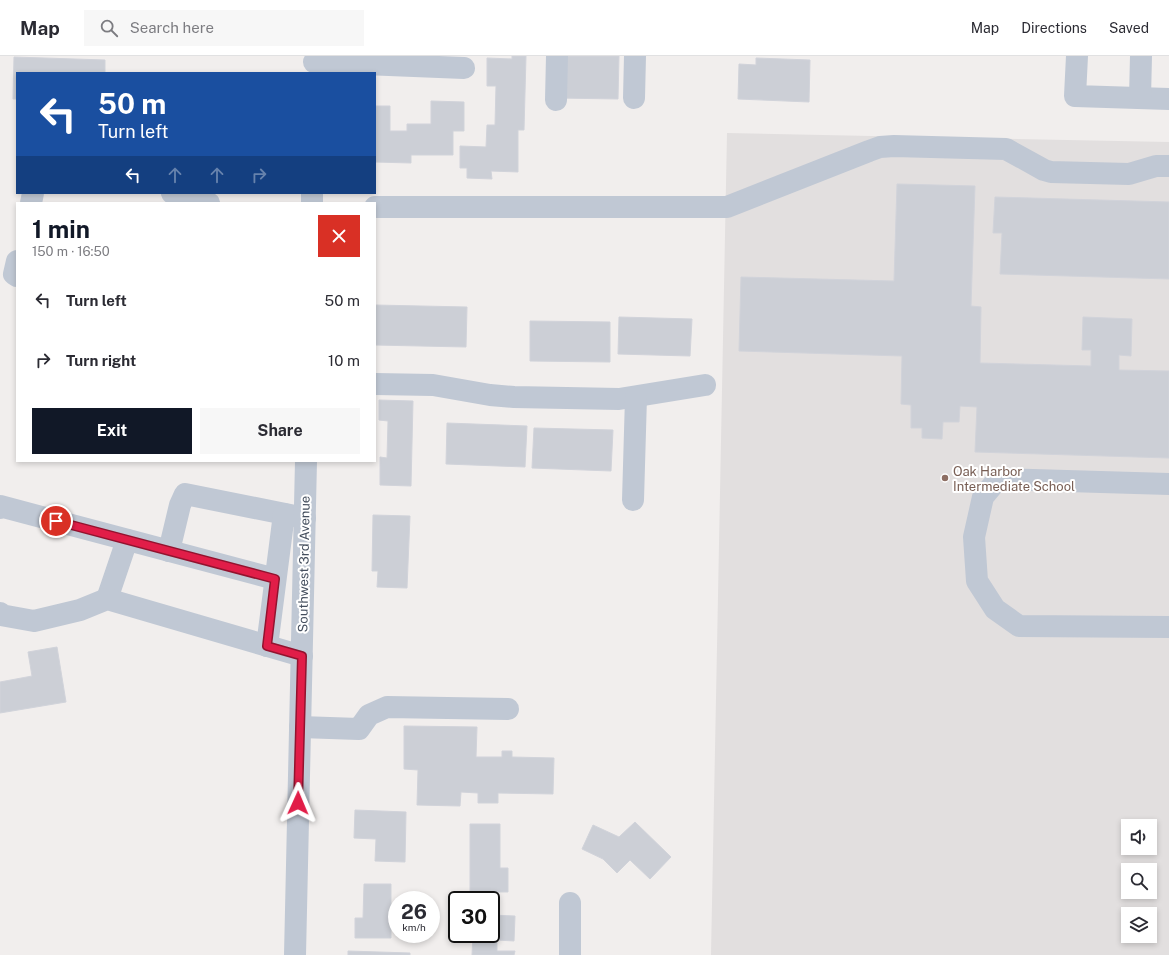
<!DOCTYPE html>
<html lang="en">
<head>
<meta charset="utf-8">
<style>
	body { margin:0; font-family:"Public Sans",sans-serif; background:#f7f7f7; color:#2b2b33; height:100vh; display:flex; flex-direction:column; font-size:15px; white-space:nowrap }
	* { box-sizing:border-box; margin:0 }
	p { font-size:13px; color:#7c7c81 }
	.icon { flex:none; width:22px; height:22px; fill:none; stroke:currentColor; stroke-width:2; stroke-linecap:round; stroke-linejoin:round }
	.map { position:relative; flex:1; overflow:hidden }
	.panel { position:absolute; left:16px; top:146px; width:360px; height:260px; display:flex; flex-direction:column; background:#fff; border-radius:0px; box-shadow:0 2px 6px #0003 }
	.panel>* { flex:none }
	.top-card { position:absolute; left:16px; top:16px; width:360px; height:122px; border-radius:0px; box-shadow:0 2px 6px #0003; background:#1a4fa0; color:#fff; overflow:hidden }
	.controls { position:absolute; left:1121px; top:763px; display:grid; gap:8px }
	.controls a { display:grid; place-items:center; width:36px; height:36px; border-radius:0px; background:#fff; box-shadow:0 2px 6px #0003; font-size:20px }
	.speed { position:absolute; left:388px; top:835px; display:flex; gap:8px; font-size:20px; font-weight:700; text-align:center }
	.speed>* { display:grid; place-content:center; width:52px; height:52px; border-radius:50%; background:#fff; box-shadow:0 2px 6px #0003; line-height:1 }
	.speed small { font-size:10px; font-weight:400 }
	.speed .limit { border:2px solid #111; border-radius:6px; background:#fff; color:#111 }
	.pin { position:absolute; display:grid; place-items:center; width:34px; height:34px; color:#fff; margin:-17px; border:2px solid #fff; border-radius:50%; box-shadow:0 1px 4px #0007 }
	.me { position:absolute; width:44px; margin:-22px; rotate:1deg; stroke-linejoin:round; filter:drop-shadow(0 0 3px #0008) }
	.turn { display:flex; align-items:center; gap:14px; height:84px; padding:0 16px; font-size:18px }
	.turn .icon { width:52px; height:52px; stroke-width:2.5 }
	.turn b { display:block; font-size:28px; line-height:34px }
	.lanes { display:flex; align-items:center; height:38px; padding:0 16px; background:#0003; justify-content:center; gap:20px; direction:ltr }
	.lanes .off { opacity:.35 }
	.round { display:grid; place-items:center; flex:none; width:42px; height:42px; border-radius:0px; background:#f7f7f7 }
	.head { display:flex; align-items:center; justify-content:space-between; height:68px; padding:0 16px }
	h1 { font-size:24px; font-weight:700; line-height:30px; color:#111827 }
	.action { display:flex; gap:8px; margin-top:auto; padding:8px 16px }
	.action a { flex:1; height:46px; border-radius:0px; background:#111827; color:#fff; font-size:16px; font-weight:700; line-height:46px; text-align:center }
	.action a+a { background:#f7f7f7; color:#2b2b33 }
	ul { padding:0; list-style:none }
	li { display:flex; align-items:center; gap:12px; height:60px; padding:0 16px }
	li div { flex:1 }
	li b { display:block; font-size:15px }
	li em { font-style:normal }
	header { display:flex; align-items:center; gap:24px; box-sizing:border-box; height:56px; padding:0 20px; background:#fff; border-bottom:1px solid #e1e1e2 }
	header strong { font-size:19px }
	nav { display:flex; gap:22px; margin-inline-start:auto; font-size:14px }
	.search { width:280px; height:36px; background:#f7f7f7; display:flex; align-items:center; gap:10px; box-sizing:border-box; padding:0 14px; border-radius:0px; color:#7c7c81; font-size:15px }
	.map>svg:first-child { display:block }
	.education { fill:#e2dfdf; fill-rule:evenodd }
	.building { fill:#cccfd6; stroke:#d1d3da }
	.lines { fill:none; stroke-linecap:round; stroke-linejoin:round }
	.minor { stroke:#c0c8d4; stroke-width:22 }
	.route-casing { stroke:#92132f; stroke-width:10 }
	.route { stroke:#e11d48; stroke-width:7 }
	.education-dot { fill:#8d6e63; stroke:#fff; stroke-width:1.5 }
	.labels { text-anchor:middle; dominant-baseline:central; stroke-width:4; stroke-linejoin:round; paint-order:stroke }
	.education-label { font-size:13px; fill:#785e54; stroke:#fff; text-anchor:start }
	.street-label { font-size:13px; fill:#444e5d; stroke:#fff }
</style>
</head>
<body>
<header>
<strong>Map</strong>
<div class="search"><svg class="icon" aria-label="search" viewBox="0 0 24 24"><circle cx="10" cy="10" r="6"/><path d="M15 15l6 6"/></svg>Search here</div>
<nav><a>Map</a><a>Directions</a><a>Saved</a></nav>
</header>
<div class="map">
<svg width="1169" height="899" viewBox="0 0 1169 899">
	<rect width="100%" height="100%" fill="#f1eeed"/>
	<path class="education" d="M727,77L1169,86V899H711ZM1128,770H1150V792H1128ZM1128,814H1150V836H1128ZM1128,858H1150V880H1128Z"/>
	<g class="building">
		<polygon points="512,0 526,0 524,74 518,74 518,116 491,115 492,123 467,122 467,112 460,112 460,90 486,91 487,69 495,69 496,30 487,30 487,2 512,3"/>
		<polygon points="559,0 619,0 618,43 558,42"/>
		<polygon points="14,1 105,4 105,17 17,17 17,43 13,43"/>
		<polygon points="756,2 810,4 809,46 738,43 739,8 756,9"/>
		<polygon points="431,45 464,46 464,75 453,75 453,99 411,99 411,107 375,106 375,50 390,50 390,75 407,75 407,68 431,68"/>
		<polygon points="897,128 975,130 971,250 981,251 980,307 1091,310 1091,294 1082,294 1083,261 1132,263 1131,300 1119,299 1119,314 1169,315 1169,402 975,396 977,351 960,350 959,366 943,366 942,383 922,382 922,372 911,372 911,349 901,348 902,300 739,295 741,221 894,225"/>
		<polygon points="995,141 1169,146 1169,223 1000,218 1002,177 993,177"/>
		<polygon points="375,249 467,251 466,291 375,289"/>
		<polygon points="619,261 692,263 690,300 618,298"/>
		<polygon points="530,265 610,266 610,306 530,305"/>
		<polygon points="379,344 413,345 411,430 380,429 380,401 387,402 388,365 379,364"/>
		<polygon points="447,367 527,370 525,411 446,408"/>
		<polygon points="534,372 613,374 611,415 532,412"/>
		<polygon points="373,459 410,460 407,532 377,531 378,515 372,515"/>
		<polygon points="57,591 66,646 0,657 0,626 32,620 28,596"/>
		<polygon points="404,670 477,671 476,701 502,701 502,695 512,695 512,701 554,702 553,738 498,737 498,747 478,747 478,737 461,736 460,750 417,749 418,714 404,713"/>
		<polygon points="355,754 406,756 405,806 375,805 376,783 354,782"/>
		<polygon points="635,766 671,801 650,823 630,804 617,817 603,803 582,793 593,769 619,781"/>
		<polygon points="470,768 500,768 500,812 508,812 508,836 470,836"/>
		<polygon points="364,828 391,828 391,882 355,882 355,862 363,862"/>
		<polygon points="491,859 515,860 514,885 497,884 497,895 515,895 514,899 472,899 473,878 491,878"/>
		<polygon points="348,895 410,897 410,899 348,899"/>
	</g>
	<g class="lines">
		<g class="minor">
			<polyline points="1077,0 1075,40 1169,43"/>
			<polyline points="314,6 464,12"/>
			<polyline points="634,42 635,0"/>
			<polyline points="1140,42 1141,0"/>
			<polyline points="556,44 557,0"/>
			<polyline points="172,137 209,147"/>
			<polyline points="31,147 33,137"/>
			<polyline points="312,147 312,137"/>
			<polyline points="375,151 727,151 869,95 880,91 894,90 1006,93 1044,114 1051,116 1129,118 1156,110 1169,110"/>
			<polyline points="17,205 14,218 17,220"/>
			<polyline points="375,328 433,329 490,339 514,341 619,343 705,329"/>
			<polyline points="1169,428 998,423 983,441 974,481 977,525 995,553 1019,570 1169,571"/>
			<polyline points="633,444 636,341"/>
			<polyline points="0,452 0,450 275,523"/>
			<polyline points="169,495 180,449 185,438 305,462"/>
			<polyline points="107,543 127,484"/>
			<polyline points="0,557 1,559 34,565 80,554 107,543 302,600"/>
			<polyline points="267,590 284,458"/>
			<polyline points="300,671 359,673 369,659 387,651 508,653"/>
			<polyline points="570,847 570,899"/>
			<polyline points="295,899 306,405"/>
		</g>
	</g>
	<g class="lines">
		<g class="route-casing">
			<polyline id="route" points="56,465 275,523 267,590 302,600 298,747"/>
		</g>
		<use href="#route" class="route"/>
	</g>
	<circle class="education-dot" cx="945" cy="422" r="4"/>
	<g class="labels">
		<g class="education-label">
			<text x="953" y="415">Oak Harbor<tspan x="953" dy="15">Intermediate School</tspan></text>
		</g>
		<g class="street-label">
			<text transform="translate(304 508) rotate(-89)">Southwest 3rd Avenue</text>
		</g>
	</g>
</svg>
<div class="controls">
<a><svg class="icon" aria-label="sound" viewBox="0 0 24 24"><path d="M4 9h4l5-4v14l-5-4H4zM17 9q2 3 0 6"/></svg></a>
<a><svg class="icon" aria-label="search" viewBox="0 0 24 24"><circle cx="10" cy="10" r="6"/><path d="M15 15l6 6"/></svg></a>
<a><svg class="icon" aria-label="layers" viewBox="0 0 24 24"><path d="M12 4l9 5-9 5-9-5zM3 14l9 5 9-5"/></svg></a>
</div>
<div class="speed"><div>26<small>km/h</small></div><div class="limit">30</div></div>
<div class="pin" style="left:56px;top:465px;background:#d93025"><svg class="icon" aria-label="arrive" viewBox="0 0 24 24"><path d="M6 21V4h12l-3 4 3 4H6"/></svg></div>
<svg class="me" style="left:298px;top:747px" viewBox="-20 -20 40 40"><path d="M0-17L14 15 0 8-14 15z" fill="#e11d48" stroke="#fff" stroke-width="4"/></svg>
<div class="top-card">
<div class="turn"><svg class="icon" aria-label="left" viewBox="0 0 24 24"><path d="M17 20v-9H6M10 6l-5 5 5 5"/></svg><div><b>50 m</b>Turn left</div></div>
<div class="lanes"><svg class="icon" aria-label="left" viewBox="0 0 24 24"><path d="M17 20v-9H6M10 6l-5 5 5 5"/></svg><svg class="icon off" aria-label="ahead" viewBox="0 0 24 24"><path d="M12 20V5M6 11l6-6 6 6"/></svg><svg class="icon off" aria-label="ahead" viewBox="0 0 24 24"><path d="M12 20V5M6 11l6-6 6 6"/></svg><svg class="icon off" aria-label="right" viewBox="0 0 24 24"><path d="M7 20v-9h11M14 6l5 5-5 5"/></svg></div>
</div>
<section class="panel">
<div class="head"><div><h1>1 min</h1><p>150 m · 16:50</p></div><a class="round" style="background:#d93025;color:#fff"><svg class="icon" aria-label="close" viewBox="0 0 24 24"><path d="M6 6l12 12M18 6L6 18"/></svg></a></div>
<ul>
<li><svg class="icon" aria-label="left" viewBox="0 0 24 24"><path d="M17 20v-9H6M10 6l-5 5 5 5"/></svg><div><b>Turn left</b></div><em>50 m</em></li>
<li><svg class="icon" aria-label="right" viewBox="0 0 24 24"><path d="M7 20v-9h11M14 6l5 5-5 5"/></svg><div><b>Turn right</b></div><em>10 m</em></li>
</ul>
<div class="action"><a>Exit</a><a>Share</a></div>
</section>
</div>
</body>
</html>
